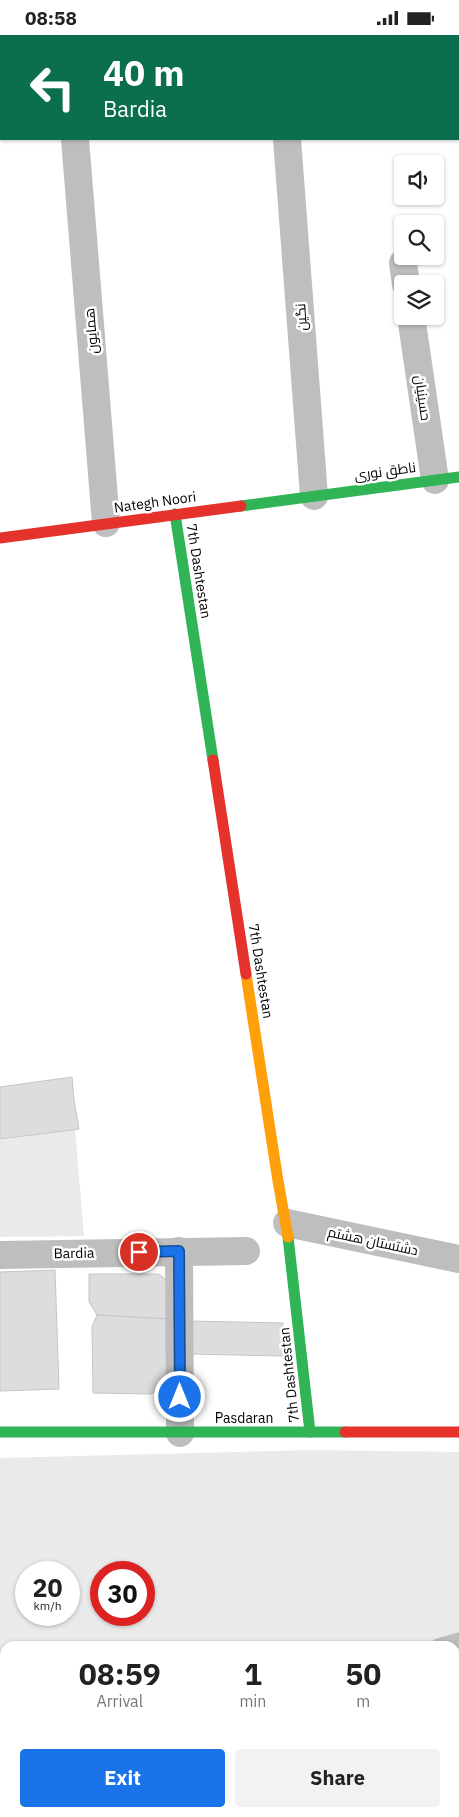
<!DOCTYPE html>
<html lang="en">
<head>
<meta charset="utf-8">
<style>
	body { margin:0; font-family:"IBM Plex Sans",Cairo,sans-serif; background:#f2f2f2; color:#222; height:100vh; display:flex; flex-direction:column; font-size:19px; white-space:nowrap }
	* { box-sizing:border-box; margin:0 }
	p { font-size:16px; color:#767676 }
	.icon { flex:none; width:28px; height:28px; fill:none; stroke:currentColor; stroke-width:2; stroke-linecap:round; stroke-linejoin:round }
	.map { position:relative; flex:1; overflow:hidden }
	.sheet { position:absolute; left:0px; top:1606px; width:460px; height:176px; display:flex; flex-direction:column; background:#fff; border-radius:15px 15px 0 0; box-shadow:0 1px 4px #0004 }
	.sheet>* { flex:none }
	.banner { position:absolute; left:0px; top:0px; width:460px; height:105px; box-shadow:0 1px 4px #0004; background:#0b6e4f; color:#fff; overflow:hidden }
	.fabs { position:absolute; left:394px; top:120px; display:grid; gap:10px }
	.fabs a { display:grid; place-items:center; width:50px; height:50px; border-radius:5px; background:#fff; box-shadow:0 1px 4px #0004; font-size:25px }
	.speed { position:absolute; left:15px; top:1526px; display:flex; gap:10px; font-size:25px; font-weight:700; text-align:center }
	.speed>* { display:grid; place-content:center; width:65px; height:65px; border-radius:50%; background:#fff; box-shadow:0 1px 4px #0004; line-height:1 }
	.speed small { font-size:12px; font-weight:400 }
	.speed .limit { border:8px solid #d22; background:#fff; color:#111 }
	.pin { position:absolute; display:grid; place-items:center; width:42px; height:42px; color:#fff; margin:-21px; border:2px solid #fff; border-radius:50%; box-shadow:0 1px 5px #0007 }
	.me { position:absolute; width:55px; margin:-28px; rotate:0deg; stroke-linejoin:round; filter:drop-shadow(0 0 4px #0008) }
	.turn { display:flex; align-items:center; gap:18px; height:105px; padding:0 20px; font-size:22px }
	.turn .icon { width:65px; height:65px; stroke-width:2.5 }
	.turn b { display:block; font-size:35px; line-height:42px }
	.eta { display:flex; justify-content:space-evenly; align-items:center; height:85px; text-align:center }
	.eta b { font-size:30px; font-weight:800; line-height:35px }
	.button { display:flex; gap:10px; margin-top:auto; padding:10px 20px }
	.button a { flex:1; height:58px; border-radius:5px; background:#1a73e8; color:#fff; font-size:20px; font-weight:800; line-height:58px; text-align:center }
	.button a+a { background:#f2f2f2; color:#222 }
	.status { display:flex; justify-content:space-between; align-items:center; height:35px; padding:0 25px; background:#fff; direction:ltr }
	.status svg { height:14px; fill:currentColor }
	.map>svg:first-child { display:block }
	.green { fill:#eaeaea; fill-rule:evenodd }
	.building { fill:#ddd; stroke:#c5c5c5 }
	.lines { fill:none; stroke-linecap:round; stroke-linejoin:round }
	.lane { stroke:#bebebe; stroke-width:15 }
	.street { stroke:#bebebe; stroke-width:28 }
	.fast { stroke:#30b455; stroke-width:11 }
	.slow { stroke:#ff9f0a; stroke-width:11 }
	.jam { stroke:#e5322d; stroke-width:11 }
	.route-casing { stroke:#114b97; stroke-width:12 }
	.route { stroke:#1a73e8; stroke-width:9 }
	.labels { text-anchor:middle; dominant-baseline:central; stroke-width:5; stroke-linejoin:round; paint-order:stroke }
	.street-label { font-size:14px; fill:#000; stroke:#fff }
</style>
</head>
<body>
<div class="status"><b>08:58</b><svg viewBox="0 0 49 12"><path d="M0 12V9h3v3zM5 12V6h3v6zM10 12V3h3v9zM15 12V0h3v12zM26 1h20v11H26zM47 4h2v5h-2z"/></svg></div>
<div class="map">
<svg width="459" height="1782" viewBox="0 0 459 1782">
	<rect width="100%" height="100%" fill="#fff"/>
	<g class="green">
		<polygon points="75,1094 84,1201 0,1202 0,1105"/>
		<path d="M311,1415L459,1417V1782H0V1423ZM26,1538H69V1580H26ZM101,1538H144V1580H101ZM5,1611H455V1778H5Z"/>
	</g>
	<g class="building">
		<polygon points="72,1042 74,1065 79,1094 0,1104 0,1052"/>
		<polygon points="55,1235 59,1354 0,1356 0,1237"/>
		<polygon points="89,1239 159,1239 170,1248 169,1284 97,1280 89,1267"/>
		<polygon points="97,1280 169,1284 169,1346 151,1359 93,1358 92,1292"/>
		<polygon points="190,1286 283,1288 282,1321 189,1319"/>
		<polygon points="0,1663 5,1664 5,1741 0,1760"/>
	</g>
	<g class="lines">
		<polyline class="lane" points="438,1611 459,1605"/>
		<g class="street">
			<polyline points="67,0 67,1"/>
			<polyline points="279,0 279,1"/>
			<polyline points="390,0 391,1"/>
			<polyline points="75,104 106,488"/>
			<polyline points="287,104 314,461"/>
			<polyline points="403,228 406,249"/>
			<polyline points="411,281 435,445"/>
			<polyline points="287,1188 459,1224"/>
			<polyline points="179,1216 180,1398"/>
			<polyline points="0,1220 246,1216"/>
		</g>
		<g class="fast">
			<polyline points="241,471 459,442"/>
			<polyline points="175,479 213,725"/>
			<polyline points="288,1202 310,1397"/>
			<polyline points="0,1397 345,1397"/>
		</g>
		<polyline class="slow" points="246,939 278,1146 288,1202"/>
		<g class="jam">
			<polyline points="0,503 241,471"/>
			<polyline points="213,725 246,939"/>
			<polyline points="345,1397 459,1397"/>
		</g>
	</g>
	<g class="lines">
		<g class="route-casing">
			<polyline id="route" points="139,1217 179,1216 180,1362"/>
		</g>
		<use href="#route" class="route"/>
	</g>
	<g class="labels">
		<g class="street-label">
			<text transform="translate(301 282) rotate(-94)">نگین</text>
			<text transform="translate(91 296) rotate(-95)">همایون</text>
			<text transform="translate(423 363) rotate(82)">حسینیان</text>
			<text transform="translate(385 436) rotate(-8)">ناطق نوری</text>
			<text transform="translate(155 467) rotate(-8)">Nategh Noori</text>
			<text transform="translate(199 536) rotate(81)">7th Dashtestan</text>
			<text transform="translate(261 936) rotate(81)">7th Dashtestan</text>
			<text transform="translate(373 1206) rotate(12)">دشتستان هشتم</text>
			<text transform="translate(74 1218) rotate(-1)">Bardia</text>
			<text transform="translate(289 1340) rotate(-96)">7th Dashtestan</text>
			<text x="244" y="1383">Pasdaran</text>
		</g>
	</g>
</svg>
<div class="fabs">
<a><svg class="icon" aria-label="sound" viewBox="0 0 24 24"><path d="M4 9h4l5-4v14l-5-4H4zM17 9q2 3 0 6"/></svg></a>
<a><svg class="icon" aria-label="search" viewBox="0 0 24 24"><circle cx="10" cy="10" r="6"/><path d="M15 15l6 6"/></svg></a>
<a><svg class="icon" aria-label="layers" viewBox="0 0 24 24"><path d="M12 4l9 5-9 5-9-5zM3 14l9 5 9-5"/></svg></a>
</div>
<div class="speed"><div>20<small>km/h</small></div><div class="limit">30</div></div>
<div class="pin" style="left:139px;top:1217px;background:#d93025"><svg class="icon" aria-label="arrive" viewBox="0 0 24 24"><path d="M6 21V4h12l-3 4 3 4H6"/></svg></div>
<svg class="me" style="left:180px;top:1362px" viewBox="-20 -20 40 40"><circle r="17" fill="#1a73e8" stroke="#fff" stroke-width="3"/><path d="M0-11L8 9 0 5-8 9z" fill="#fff"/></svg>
<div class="banner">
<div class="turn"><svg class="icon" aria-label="left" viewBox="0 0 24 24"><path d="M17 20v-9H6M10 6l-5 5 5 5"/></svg><div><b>40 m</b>Bardia</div></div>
</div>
<section class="sheet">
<div class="eta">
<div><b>08:59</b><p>Arrival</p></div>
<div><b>1</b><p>min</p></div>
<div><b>50</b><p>m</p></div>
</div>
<div class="button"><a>Exit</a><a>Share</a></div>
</section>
</div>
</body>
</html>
